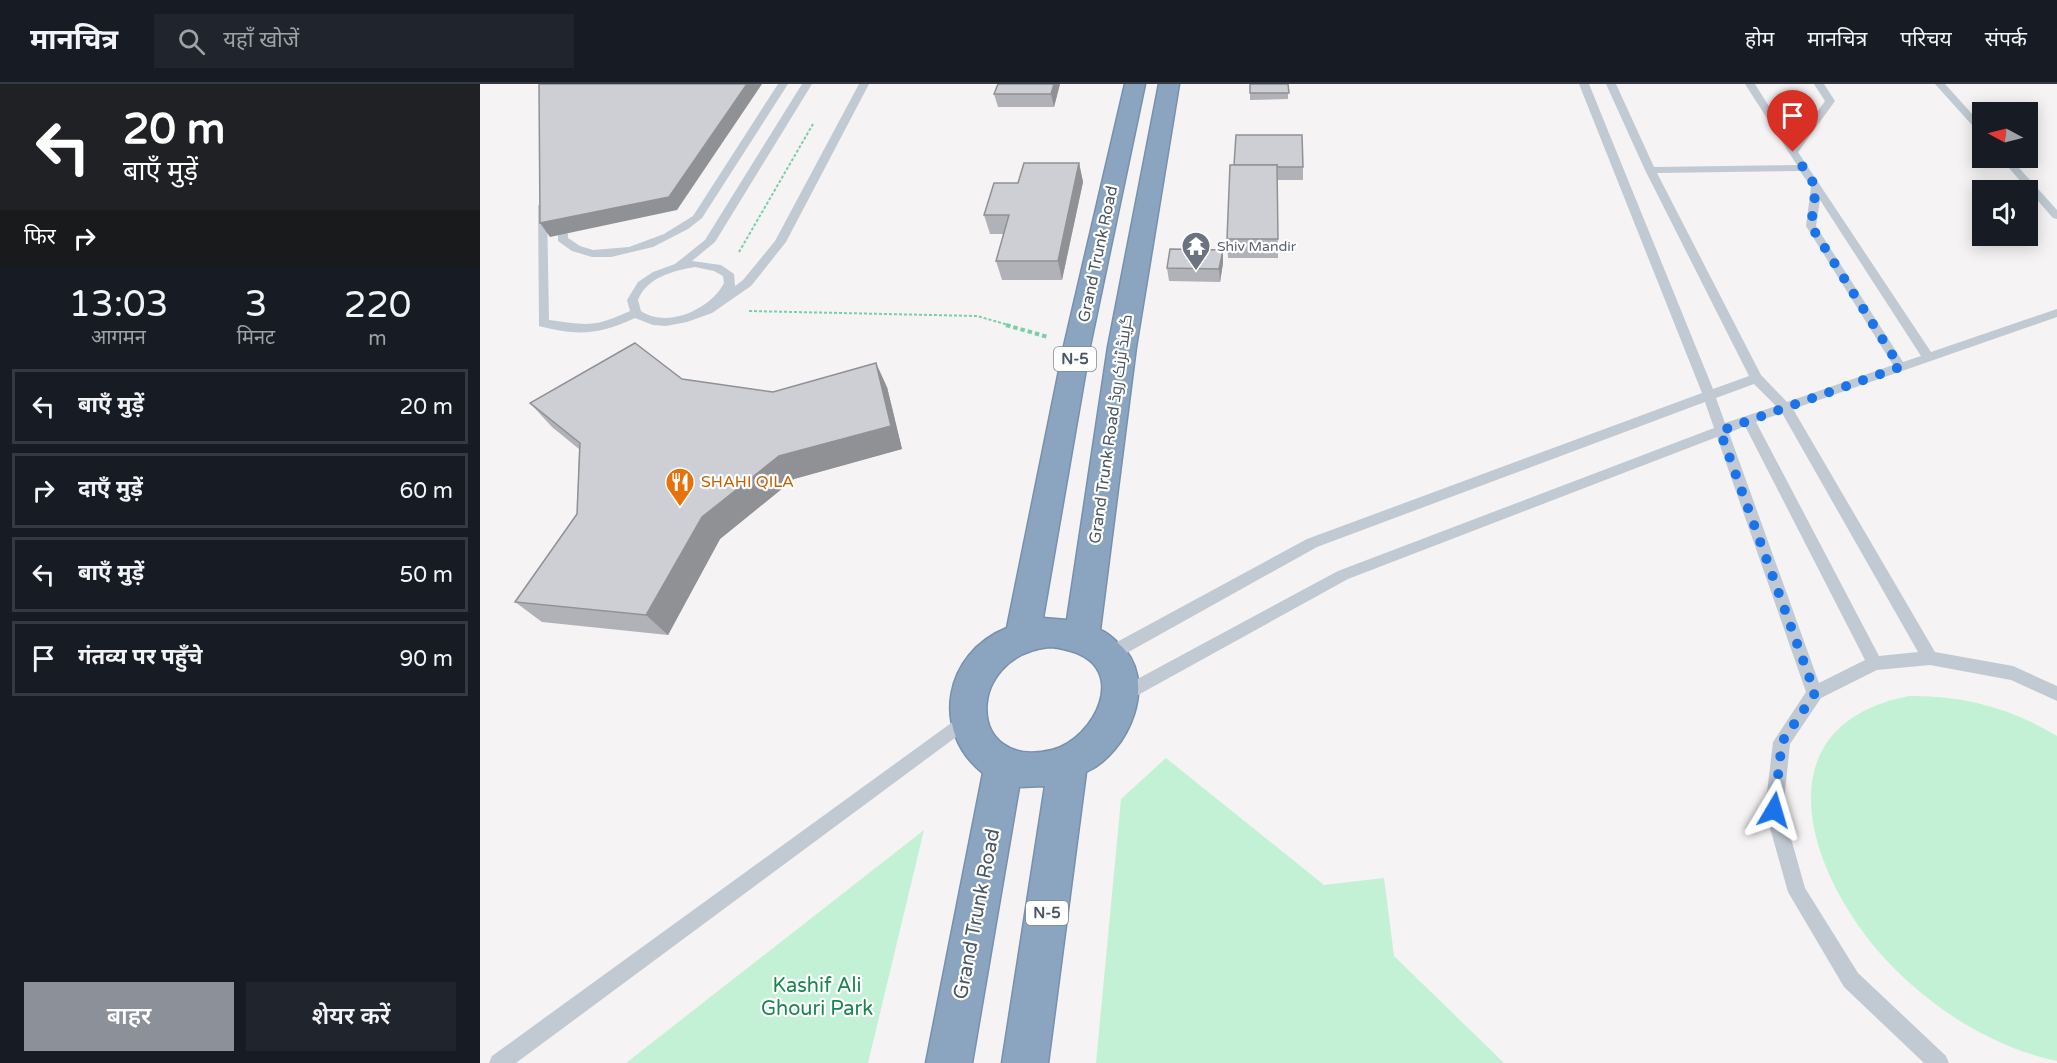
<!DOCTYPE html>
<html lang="hi">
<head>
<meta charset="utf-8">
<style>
	body { margin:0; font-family:"Varela Round",Cairo,"Noto Sans Devanagari",sans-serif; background:#20242c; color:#f1f3f6; height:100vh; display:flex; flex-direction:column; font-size:22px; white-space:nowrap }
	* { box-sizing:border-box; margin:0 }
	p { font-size:20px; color:#9ea1a6 }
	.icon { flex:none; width:33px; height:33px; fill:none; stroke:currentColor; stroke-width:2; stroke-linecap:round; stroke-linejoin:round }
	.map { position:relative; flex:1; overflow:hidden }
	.panel { display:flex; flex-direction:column; background:#171b24; width:480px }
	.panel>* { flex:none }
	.banner { background:#202124; color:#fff; overflow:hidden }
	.needle { width:39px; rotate:277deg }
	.controls { position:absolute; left:1492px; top:18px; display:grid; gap:12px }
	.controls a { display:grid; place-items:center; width:66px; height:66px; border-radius:0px; background:#171b24; box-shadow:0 3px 15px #0003; font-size:30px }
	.pin { position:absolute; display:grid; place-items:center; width:51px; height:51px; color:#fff; margin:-62px -26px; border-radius:50% 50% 50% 0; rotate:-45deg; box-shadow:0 0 6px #0007 }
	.pin .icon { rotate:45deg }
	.me { position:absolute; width:66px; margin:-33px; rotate:7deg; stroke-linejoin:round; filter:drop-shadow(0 0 4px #0008) }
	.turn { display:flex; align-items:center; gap:21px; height:126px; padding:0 24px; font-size:27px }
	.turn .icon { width:78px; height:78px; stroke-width:2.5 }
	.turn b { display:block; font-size:42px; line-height:51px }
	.then { display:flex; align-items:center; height:57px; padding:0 24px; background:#0003; gap:12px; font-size:22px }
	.eta { display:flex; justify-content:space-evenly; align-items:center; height:102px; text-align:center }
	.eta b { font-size:36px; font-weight:600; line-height:42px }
	.primary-button { display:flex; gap:12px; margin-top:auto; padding:12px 24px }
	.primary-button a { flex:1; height:69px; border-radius:0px; background:#8c9099; color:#fff; font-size:24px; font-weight:600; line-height:69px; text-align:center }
	.primary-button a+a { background:#20242c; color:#f1f3f6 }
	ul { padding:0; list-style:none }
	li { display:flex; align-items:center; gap:18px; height:75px; margin:0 12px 9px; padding:0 12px; border:3px solid #363941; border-radius:0px }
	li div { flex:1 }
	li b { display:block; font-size:22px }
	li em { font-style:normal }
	header { display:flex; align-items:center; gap:36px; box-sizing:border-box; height:84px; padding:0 30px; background:#171b24; border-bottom:2px solid #363941 }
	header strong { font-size:28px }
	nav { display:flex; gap:33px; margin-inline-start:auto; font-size:21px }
	.search { width:420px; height:54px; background:#20242c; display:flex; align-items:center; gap:15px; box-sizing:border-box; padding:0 21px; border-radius:0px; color:#9ea1a6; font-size:22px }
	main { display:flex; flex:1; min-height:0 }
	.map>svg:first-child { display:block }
	.green { fill:#c3f1d5 }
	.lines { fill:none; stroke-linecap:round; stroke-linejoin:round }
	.highway-casing { stroke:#7690ad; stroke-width:3 }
	.path-far1 { stroke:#7ad0a6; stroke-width:2; stroke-dasharray:3 2; stroke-linecap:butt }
	.path { stroke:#7ad0a6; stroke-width:4; stroke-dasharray:4.5 3; stroke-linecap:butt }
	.lane { fill:#c1cad2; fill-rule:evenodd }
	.highway { fill:#8ba5c1; fill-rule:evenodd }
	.wall { fill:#b0b2b7 }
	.shaded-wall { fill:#909195 }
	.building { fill:#cdcfd5; stroke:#909195; stroke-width:1.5 }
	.route { stroke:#1a73e8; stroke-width:10; stroke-dasharray:0 18 }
	.labels { text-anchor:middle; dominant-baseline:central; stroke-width:4.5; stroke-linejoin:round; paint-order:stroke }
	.far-worship-label { font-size:14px; fill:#5b616d; stroke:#fff; text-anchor:start }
	.shield { fill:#fff; stroke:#808990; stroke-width:1.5 }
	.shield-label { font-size:15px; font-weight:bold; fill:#4a5661 }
	.street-label { font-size:16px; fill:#4a5661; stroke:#fff }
	.food-label { font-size:16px; fill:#c56008; stroke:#fff; text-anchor:start }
	.near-street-label { font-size:20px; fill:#4a5661; stroke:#fff }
	.near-park-label { font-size:20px; fill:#17864f; stroke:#fff }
</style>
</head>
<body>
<header>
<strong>मानचित्र</strong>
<div class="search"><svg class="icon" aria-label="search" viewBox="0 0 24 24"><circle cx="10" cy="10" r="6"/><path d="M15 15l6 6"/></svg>यहाँ खोजें</div>
<nav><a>होम</a><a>मानचित्र</a><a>परिचय</a><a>संपर्क</a></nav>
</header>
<main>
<section class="panel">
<div class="banner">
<div class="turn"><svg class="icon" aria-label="left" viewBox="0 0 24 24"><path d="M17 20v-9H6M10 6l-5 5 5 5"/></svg><div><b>20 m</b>बाएँ मुड़ें</div></div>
<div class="then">फिर<svg class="icon" aria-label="right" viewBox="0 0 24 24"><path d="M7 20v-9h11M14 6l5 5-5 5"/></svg></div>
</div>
<div class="eta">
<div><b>13:03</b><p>आगमन</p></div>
<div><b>3</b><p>मिनट</p></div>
<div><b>220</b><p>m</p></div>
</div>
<ul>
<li><svg class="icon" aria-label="left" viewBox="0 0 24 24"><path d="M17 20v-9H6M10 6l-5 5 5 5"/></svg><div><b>बाएँ मुड़ें</b></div><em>20 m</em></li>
<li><svg class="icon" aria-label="right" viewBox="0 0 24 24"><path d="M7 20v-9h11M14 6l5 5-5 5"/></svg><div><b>दाएँ मुड़ें</b></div><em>60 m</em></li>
<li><svg class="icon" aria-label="left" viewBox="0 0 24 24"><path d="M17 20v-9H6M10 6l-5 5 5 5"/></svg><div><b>बाएँ मुड़ें</b></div><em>50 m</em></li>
<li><svg class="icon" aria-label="arrive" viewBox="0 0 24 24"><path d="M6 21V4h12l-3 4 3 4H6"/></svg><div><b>गंतव्य पर पहुँचे</b></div><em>90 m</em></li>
</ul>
<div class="primary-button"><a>बाहर</a><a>शेयर करें</a></div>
</section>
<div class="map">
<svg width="1577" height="979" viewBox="0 0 1577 979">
	<rect width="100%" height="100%" fill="#f5f3f3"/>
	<g class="green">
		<path d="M1429,612C1482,611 1531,624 1577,652V977C1509,963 1443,919 1398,867C1326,783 1281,641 1429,612Z"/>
		<polygon points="686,674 844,801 904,794 914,872 1024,979 616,979 641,715"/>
		<polygon points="444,746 388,979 146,979"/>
	</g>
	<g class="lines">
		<g class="highway-casing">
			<path id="highway" d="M645,0H665L610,262L563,534L587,536L628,263L679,0H699L656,263L620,546C628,549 633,554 639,560C680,595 649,669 606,688L568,979H522L565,702L539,703L492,979H446L503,689C450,647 464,569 527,544L584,262ZM569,563C577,563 584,565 591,567C650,584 615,655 572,666C485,687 485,572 569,563Z"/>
		</g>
		<g class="path-far1">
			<polyline points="259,168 333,40"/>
			<polyline points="269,227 497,232 532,242"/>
		</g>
		<polyline class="path" points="526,241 568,253"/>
		<g class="lane">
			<polygon points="298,0 308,0 222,134 208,145 173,163 131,173 112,173 92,167 78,157 78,150 83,147 88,150 88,154 100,162 113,166 149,163 184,150 213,132"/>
			<path d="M322,0H332L235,158L212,177L241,181L254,190L255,202L263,196L295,157L379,0H389L306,158L271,202L232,229L207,238L186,242L173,241L155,234C118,251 98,252 59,242L58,121L67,123L69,236C108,241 113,244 150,227L147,216L158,198L173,188L195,180L225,156ZM215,183L234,187L243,192L244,199C231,225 187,245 161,227L158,216C167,193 193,187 215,183Z"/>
			<path d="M1099,0H1109L1233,305L1269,292L1165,86L1126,0H1136L1174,83L1317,81L1265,0H1275L1313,61L1345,17L1334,0H1344L1355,17L1318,68L1451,268L1577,225V233L1313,325L1455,568L1533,582L1577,602V617L1531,596L1450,581L1397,586L1341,614L1310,660L1303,726L1325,804L1378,889L1466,972L1469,979H1444L1364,903L1308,808L1285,726L1293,658L1326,608L1237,353L868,495L649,616L643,618L637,616L635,611L637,606L858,487L1234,344L1225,318L837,463L636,575L630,577L624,575L622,570L624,565L827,455L1222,309ZM1320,87L1331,103L1326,142L1413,281L1307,318L1281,291L1177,89ZM1340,116L1441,272L1423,278L1336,142ZM1274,300L1296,322L1245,339L1236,314ZM1302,329L1438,568L1399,572L1276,338ZM1265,342L1385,576L1339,599L1249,349Z"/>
			<polygon points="1455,0 1465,0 1503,42 1503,51 1500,50"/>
			<polygon points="1520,74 1530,74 1577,126 1577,135 1573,134"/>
			<polygon points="485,629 491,632 493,637 491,642 36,979 9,979 12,972"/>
		</g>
		<use href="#highway" class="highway"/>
	</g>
	<g class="wall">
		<polygon points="580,0 574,23 518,23 514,10"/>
		<polygon points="770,0 808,0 808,15 770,16"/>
		<polygon points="599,79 603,98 582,196 522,196 516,177 524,150 510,150 504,131 538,99"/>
		<polygon points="754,81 823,83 823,96 797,96 798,174 748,174 747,155"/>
		<polygon points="743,179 740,198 689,197 687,184"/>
		<polygon points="407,303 422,365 314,395 240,455 188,551 62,538 35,518 97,430 99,365 72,343 50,319"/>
	</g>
	<g class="shaded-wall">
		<polygon points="267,0 282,0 197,126 70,153 60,139"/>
		<polygon points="574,0 580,0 574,23 571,10"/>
		<polygon points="599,79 603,98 582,196 578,177"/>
		<polygon points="743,166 743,179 740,198 739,185"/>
		<polygon points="396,279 407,303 422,365 314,395 240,455 188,551 166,531 222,433"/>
	</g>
	<g class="building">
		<polygon points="59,0 267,0 189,113 60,139"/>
		<polygon points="518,0 574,0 571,10 514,10"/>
		<polygon points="770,0 808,0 809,9 770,9"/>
		<polygon points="756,51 822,51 823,83 797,83 797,81 754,81"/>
		<polygon points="544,79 599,79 578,177 516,177 529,131 504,131 514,99 538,99"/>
		<polygon points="750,81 797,81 798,155 747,155"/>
		<polygon points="690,165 743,166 739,185 687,184"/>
		<polygon points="155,259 202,295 293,308 396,279 411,342 299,372 222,433 166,531 35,518 97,430 100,359 50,319"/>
	</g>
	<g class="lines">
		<polyline class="route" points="1294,726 1302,658 1335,609 1240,347 1420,283 1331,142 1336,103 1313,68"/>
	</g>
	<defs>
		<g id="temple-pin" transform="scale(1.5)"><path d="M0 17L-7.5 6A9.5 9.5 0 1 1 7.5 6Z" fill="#6b7280" stroke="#fff"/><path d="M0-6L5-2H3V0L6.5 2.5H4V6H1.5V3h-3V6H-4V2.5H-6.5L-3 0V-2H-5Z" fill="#fff"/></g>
		<g id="restaurant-pin" transform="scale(1.5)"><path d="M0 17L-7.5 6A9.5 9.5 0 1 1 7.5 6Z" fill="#e8710a" stroke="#fff"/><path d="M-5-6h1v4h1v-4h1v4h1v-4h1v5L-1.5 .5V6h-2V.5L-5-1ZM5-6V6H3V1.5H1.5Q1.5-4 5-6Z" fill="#fff"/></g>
	</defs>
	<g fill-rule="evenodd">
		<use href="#temple-pin" x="716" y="162"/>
		<use href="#restaurant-pin" x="200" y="398"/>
	</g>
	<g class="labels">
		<g class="far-worship-label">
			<text x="737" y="162">Shiv Mandir</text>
		</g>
		<g class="shield">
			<rect x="574" y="263" width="42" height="24" rx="4.5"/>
			<rect x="546" y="817" width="42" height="24" rx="4.5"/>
		</g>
		<g class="shield-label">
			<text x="595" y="275">N-5</text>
			<text x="567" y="829">N-5</text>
		</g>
		<g class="street-label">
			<text transform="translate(618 170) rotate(-78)">Grand Trunk Road</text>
			<text transform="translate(631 345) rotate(-82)">Grand Trunk Road گرینڈ ٹرنک روڈ</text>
		</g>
		<g class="food-label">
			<text x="221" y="398">SHAHI QILA</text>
		</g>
		<g class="near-street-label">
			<text transform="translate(497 830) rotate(-79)">Grand Trunk Road</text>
		</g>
		<g class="near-park-label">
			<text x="337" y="902">Kashif Ali<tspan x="337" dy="23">Ghouri Park</tspan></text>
		</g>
	</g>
</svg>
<div class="controls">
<a><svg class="needle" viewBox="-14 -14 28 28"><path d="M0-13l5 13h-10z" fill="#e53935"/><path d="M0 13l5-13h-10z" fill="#9ea1a6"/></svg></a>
<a><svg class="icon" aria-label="sound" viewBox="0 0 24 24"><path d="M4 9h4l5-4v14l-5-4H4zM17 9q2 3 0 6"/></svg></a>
</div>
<div class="pin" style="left:1313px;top:68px;background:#d93025"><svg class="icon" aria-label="arrive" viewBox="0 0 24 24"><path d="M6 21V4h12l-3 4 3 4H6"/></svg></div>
<svg class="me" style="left:1294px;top:726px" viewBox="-20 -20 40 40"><path d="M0-17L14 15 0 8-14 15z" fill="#1a73e8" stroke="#fff" stroke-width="4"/></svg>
</div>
</main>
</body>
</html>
